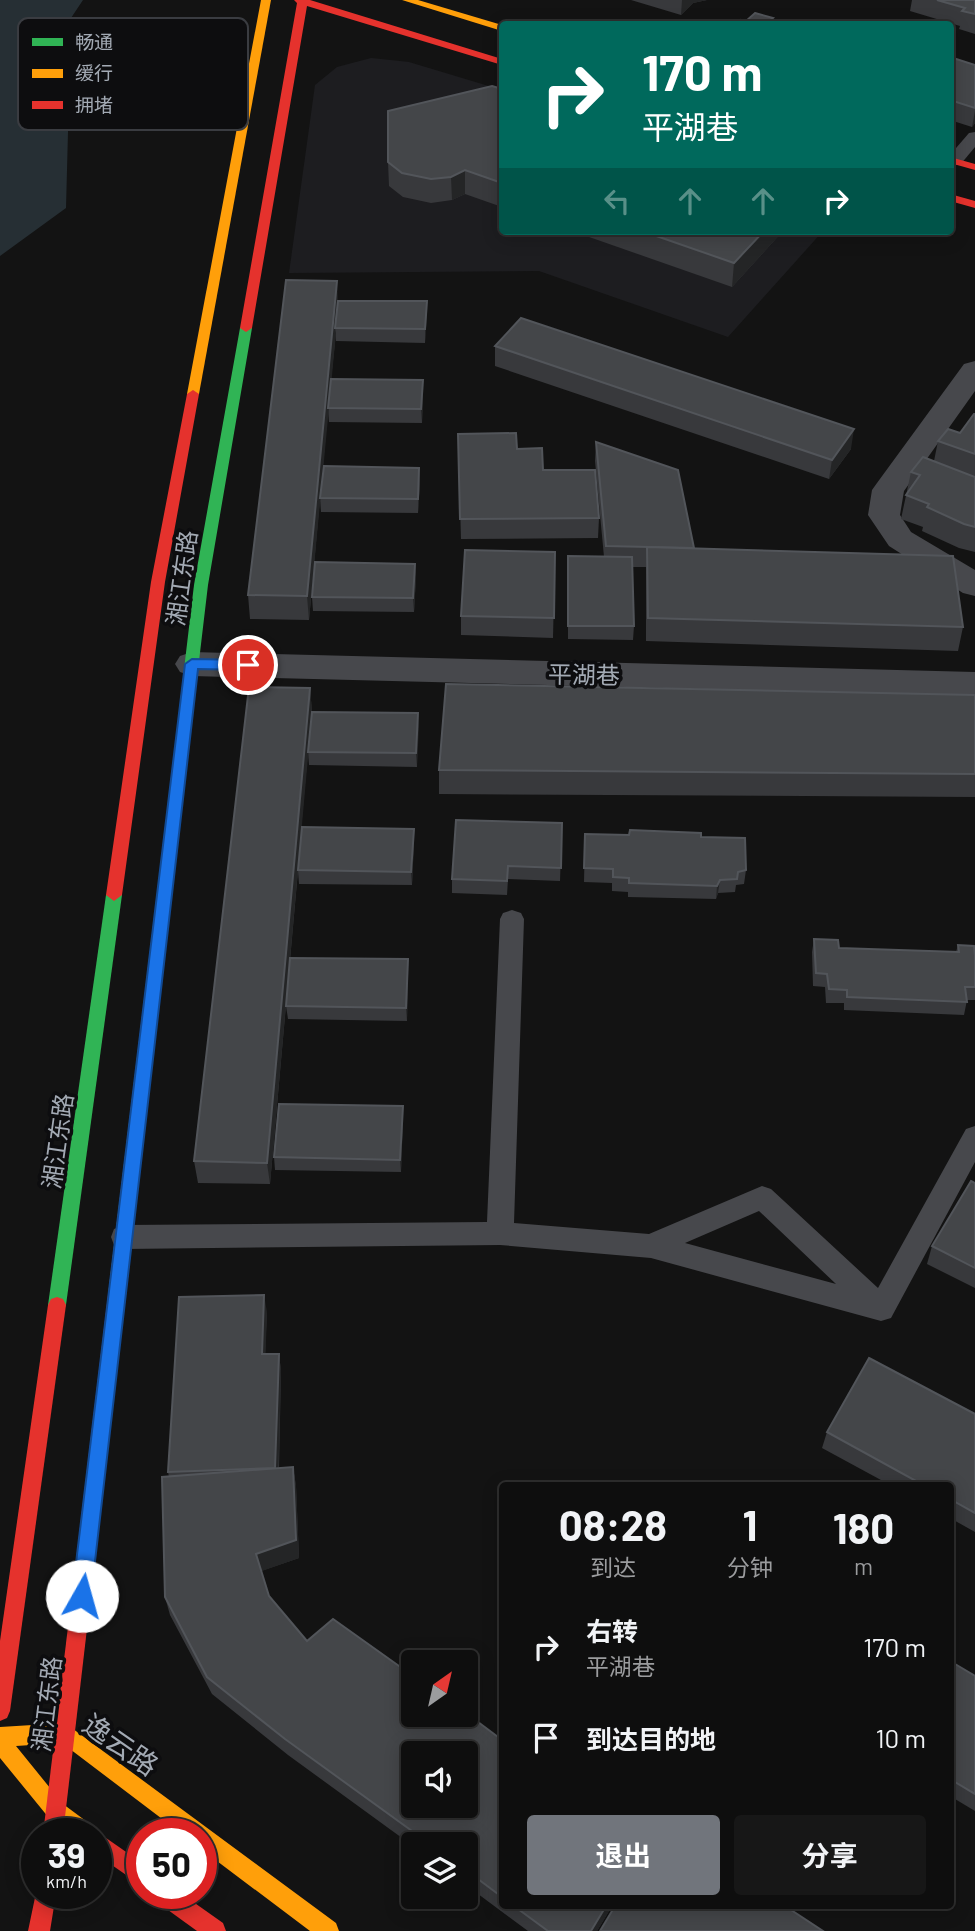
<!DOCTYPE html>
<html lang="zh">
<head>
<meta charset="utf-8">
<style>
	body { margin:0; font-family:Barlow,"Noto Sans SC",sans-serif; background:#171717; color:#f1f3f6; height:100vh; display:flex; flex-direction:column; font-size:26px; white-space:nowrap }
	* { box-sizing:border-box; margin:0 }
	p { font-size:23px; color:#9b9c9e }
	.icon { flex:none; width:38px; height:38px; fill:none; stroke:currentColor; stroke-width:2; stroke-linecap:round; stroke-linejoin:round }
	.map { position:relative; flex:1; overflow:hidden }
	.panel { position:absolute; left:499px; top:1482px; width:455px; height:427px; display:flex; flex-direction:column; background:#0e0e0e; border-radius:7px; box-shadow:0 4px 18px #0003,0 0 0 2px #2e2e2e }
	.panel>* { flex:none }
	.top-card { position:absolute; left:499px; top:21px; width:455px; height:214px; border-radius:7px; box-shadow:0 4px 18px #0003,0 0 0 2px #2e2e2e; background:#00695c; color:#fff; overflow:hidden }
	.needle { width:46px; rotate:34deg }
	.buttons { position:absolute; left:401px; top:1650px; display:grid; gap:14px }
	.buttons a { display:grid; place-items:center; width:77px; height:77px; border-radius:7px; background:#0e0e0e; box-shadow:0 4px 18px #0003,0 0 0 2px #2e2e2e; font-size:35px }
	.speed { position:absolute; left:21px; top:1818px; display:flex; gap:14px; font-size:35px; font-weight:700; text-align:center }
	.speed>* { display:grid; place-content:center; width:91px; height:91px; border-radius:50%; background:#0e0e0e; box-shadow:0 4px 18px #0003,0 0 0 2px #2e2e2e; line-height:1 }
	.speed small { font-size:18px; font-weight:400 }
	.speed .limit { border:10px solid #d22; background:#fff; color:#111 }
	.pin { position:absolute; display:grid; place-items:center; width:60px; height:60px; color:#fff; margin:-30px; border:4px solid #fff; border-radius:50%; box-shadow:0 2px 7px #0007 }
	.me { position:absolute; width:77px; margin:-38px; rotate:7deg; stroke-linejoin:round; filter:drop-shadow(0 0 5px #0008) }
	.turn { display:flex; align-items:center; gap:24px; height:147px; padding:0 28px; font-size:32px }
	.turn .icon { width:91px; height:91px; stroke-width:2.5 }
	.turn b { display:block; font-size:49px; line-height:60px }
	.lanes { display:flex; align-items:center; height:66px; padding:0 28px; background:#0003; justify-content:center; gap:35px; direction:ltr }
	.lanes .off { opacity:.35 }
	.eta { display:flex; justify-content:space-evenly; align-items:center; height:119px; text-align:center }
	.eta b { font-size:42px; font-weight:700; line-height:49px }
	.button { display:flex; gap:14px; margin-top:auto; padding:14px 28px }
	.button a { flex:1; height:80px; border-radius:7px; background:#71757c; color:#fff; font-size:28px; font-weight:700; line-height:80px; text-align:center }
	.button a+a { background:#171717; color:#f1f3f6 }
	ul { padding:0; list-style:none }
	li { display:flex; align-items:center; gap:21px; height:91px; padding:0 28px }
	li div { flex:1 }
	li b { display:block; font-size:26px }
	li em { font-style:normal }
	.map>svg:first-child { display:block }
	.built { fill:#1d1d20 }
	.water { fill:#262f34 }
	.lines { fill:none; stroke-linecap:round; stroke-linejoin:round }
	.lane { fill:#47484c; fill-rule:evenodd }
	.street { fill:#47484c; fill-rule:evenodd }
	.fast { fill:#30b455; fill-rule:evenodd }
	.slow { fill:#ff9f0a; fill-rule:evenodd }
	.jam { fill:#e5322d; fill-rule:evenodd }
	.wall { fill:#38393c }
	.shaded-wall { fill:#242526 }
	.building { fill:#444649; stroke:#52555a; stroke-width:2; fill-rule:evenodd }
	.route { fill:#1a73e8; stroke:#114b97; stroke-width:2 }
	.labels { text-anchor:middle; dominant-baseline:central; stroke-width:7; stroke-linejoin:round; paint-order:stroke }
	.street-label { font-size:24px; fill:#a3aab4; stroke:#0d0d0f }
	.near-street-label { font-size:28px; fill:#a3aab4; stroke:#0d0d0f }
	.key { fill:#0d0d0f; stroke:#3a3c41; stroke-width:2 }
	.key-label { font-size:19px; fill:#a3aab4 }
</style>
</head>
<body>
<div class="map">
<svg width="975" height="1931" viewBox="0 0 975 1931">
	<rect width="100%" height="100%" fill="#131313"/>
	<polygon class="built" points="371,58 409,62 502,90 502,231 823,231 728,337 539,271 289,273 315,85 337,67"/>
	<polygon class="water" points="0,0 83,0 71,18 66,208 0,256"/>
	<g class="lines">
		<g class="lane">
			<polygon points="975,132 975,147 960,165 950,165 950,155 969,133"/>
			<path d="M512,910L521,913L524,919L514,1223L649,1234L762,1186L771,1189L878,1288L966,1129L975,1126V1162L891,1318L881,1321L651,1258L500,1245L124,1249L114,1245L111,1237L114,1229L124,1225L487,1222L500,919L503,913ZM759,1211L836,1284L685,1243Z"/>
		</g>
		<g class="street">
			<polygon points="975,361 975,391 904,491 900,515 911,532 975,570 975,596 963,593 889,546 868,515 872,490 877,483 964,364"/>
			<polygon points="192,652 975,672 975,696 192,676 180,672 175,664 180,656"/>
		</g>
		<g class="fast">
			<polygon points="246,324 252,328 208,585 190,737 183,742 176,737 194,585 240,328"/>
			<polygon points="114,889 122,895 66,1305 63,1311 57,1313 51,1311 48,1305 106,895"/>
		</g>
		<g class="slow">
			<polygon points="261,0 271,0 199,394 193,398 187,394"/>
			<polygon points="402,0 418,0 502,25 502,31"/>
			<polygon points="183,732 190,737 126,1295 123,1300 117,1303 111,1300 108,1295 176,737"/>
			<polygon points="65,1723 336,1923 339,1931 310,1931 201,1849 201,1834 182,1834 62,1743 16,1746 63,1804 94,1827 97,1834 96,1837 96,1834 70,1834 49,1818 0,1758 0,1727"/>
		</g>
		<g class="jam">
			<polygon points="294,0 310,0 502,59 502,65 307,6 252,328 246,332 240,328 297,3"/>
			<polygon points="950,157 975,164 975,170 950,163"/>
			<polygon points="950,194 975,201 975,208 950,201"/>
			<polygon points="193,390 199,394 165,582 122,895 114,901 106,895 151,582 187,394"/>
			<polygon points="117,1287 123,1290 126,1295 63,1834 43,1834 108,1295 111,1290"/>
			<polygon points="57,1297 63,1299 66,1305 10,1711 7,1718 0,1721 0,1641 48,1305 51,1299"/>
			<polygon points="96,1831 142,1863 142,1886 96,1854 96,1834 88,1834"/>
			<polygon points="37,1888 37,1894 56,1894 50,1931 28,1931"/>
			<polygon points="154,1894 182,1894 223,1923 226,1931 197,1931 157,1902"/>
		</g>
	</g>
	<g class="wall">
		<polygon points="631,0 707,0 693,3 681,15"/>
		<polygon points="912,0 975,0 975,34 959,29 960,26 910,11"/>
		<polygon points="950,57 975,65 975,123 972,127 950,120"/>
		<polygon points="502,89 502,207 465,194 452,200 431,203 403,197 389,186 388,162"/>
		<polygon points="572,231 783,231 732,287"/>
		<polygon points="338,301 427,301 425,343 336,341 336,333 331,379 423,394 422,423 329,422 328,410 309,620 250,619 248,595"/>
		<polygon points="495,346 851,449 829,479 495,366"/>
		<polygon points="975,414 975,552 959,548 922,531 923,527 901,519 911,472 934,461 938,441 960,433"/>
		<polygon points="458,434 517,449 599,518 598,538 461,539"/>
		<polygon points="596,442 694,548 963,627 958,651 646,641 646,567 632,567 634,626 633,640 568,639 568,556 604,557 595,461"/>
		<polygon points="420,481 418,513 321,512 320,498"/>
		<polygon points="555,552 553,638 461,635 461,616"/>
		<polygon points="415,564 416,577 414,612 313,611 312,597"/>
		<polygon points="310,688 312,712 418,713 417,767 309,765 308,752 298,862 414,829 414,842 412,885 299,884 298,871 270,1184 198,1183 194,1161"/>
		<polygon points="975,695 975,797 439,794 439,770"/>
		<polygon points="562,823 560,881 508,879 507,895 452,893 452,879"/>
		<polygon points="585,834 701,837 746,870 744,884 736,885 735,892 718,893 716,899 628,897 628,892 612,891 612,883 584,882"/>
		<polygon points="814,939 839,948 956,952 958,945 975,956 975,1000 967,1000 964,1015 844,1010 844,1003 826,1003 825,987 813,986 812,952"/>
		<polygon points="408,973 407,1021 288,1019 286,1006"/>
		<polygon points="403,1106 403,1119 401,1172 275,1170 274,1157"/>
		<polygon points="975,1183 975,1288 927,1264 932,1246"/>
		<polygon points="267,1312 265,1354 279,1354 281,1371 279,1468 293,1467 296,1486 299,1558 261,1571 269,1596 307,1641 502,1740 502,1906 612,1906 597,1931 528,1931 466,1885 466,1844 413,1844 413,1846 288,1755 212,1694 170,1615 165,1597 169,1477 168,1472"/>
		<polygon points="975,1414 975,1532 950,1518 950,1486 892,1486 822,1448 827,1432"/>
		<polygon points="950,1661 975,1676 975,1811 950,1796"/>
	</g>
	<g class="shaded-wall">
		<polygon points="682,0 707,0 693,3 681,15"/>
		<polygon points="975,111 975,123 972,127"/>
		<polygon points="465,170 465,194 452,200 451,177"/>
		<polygon points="764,231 783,231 732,287 734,263"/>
		<polygon points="337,281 338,304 335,328 336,333 309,620 307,596"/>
		<polygon points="427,301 427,315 425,343 425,329"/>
		<polygon points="423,380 423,394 422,423 421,409"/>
		<polygon points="854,429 851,449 829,479 832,460"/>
		<polygon points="419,468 420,481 418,513 418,499"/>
		<polygon points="415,564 416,577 414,612 413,598"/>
		<polygon points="310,688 312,712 270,1184 267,1163"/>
		<polygon points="418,713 419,727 417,767 416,753"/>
		<polygon points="414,829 414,842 412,885 411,872"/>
		<polygon points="720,880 718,893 716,899 717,886"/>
		<polygon points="408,959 408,973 407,1021 406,1008"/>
		<polygon points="403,1106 403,1119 401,1172 400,1160"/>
		<polygon points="264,1295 267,1312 265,1371 262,1354"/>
		<polygon points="279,1354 281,1371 278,1485 275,1469"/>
		<polygon points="293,1467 296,1486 299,1558 259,1572 256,1554"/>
		<polygon points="606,1906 612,1906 597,1931 591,1931"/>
	</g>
	<g class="building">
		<polygon points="937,0 975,0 975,14 962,11 965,8"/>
		<polygon points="755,13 773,18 766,24 737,24 741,20 745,22"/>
		<polygon points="950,57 975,65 975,108 950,100"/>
		<polygon points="492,86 502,89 502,183 465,170 451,177 431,179 402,173 388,162 388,111"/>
		<polygon points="642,231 764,231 734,263"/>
		<polygon points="286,280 337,281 307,596 248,595"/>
		<polygon points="338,301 427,301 425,329 335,328"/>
		<polygon points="521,318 854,429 832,460 495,346"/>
		<polygon points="331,379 423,380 421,409 328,408"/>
		<polygon points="974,414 975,414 975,454 938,441 948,429 960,433"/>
		<polygon points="516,433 517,449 542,448 543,470 595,470 599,518 460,519 458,434"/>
		<polygon points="596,442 678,470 694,548 606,546"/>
		<polygon points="923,457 975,477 975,527 964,524 927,507 929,504 906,495 920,475 911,472"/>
		<polygon points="324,466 419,468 418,499 320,498"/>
		<polygon points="647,547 953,556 963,627 648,618"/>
		<polygon points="465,550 555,552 554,618 461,616"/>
		<polygon points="568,556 632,557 634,626 568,626"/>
		<polygon points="315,562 415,564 413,598 312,597"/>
		<polygon points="446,684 975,695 975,774 439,770"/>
		<polygon points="249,687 310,688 267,1163 194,1161"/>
		<polygon points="312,712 418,713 416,753 308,752"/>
		<polygon points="456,820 562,823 561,868 508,866 507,881 452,879"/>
		<polygon points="302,827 414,829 411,872 298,870"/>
		<polygon points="630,830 701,833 701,837 745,838 746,870 738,872 737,879 720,880 717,886 629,883 629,878 613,877 613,869 584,868 585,834 629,835"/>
		<polygon points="814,939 838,940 839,948 959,952 958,945 974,946 975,956 975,987 965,987 967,1002 847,997 847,990 829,989 827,974 816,973"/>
		<polygon points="290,958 408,959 406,1008 286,1006"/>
		<polygon points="279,1104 403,1106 400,1160 274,1157"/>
		<polygon points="971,1181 975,1183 975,1268 932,1246"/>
		<polygon points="264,1295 262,1354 279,1354 275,1468 168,1472 179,1297"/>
		<polygon points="869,1358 975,1414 975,1513 950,1499 950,1486 925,1486 827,1432"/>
		<path d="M293,1467L296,1540L256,1554L269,1596L307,1641L333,1619L413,1676V1715H466V1713L502,1740V1897L466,1870V1844H430L285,1739L207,1677L165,1597L162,1477ZM413,1754H466V1806H413Z"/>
		<polygon points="950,1661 975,1676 975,1794 950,1779"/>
		<polygon points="514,1906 606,1906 591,1931 548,1931"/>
		<polygon points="615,1906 785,1906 823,1931 600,1931"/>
	</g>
	<polygon class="route" points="192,659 248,660 255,665 248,670 198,669 91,1596 89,1602 82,1605 75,1602 72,1596 185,664"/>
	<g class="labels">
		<g class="street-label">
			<text transform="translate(181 578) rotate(-82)">湘江东路</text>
			<text transform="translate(584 674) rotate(1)">平湖巷</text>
			<text transform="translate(57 1141) rotate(-82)">湘江东路</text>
			<text transform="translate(46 1704) rotate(-83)">湘江东路</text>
		</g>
		<g class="near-street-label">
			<text transform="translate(121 1744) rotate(35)">逸云路</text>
		</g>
	</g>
	<rect x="18" y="18" width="230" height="112" rx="10" class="key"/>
	<rect x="32" y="38" width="31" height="8" fill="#30b455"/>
	<rect x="32" y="69" width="31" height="9" fill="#ff9f0a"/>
	<rect x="32" y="101" width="31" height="8" fill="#e5322d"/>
	<g class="key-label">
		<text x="75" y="49">畅通</text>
		<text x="75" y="80">缓行</text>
		<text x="75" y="112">拥堵</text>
	</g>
</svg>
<div class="buttons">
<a><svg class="needle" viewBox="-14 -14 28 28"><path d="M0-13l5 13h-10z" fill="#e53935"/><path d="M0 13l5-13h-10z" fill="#9b9c9e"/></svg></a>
<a><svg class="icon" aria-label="sound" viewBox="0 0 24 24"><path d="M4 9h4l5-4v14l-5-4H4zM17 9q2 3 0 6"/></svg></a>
<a><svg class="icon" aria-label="layers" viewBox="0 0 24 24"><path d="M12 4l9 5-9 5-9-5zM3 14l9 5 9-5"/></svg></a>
</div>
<div class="speed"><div>39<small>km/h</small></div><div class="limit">50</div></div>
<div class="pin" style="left:248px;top:665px;background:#d93025"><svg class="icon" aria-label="arrive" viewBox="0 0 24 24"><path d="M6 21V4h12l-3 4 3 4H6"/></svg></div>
<svg class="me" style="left:82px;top:1596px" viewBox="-20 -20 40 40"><circle r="19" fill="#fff"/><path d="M0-13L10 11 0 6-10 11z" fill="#1a73e8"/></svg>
<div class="top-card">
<div class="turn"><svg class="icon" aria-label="right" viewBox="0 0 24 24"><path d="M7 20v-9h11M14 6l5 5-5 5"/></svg><div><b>170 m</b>平湖巷</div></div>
<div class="lanes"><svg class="icon off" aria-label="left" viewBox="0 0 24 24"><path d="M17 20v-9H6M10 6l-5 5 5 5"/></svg><svg class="icon off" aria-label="ahead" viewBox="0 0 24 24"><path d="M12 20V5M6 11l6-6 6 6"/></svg><svg class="icon off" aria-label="ahead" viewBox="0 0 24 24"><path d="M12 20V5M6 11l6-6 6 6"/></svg><svg class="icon" aria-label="right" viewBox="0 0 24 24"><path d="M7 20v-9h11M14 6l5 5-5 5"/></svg></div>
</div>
<section class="panel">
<div class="eta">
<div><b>08:28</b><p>到达</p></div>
<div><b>1</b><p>分钟</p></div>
<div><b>180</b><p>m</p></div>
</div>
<ul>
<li><svg class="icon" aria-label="right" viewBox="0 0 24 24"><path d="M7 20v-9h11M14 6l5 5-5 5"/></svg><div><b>右转</b><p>平湖巷</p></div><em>170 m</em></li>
<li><svg class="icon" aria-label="arrive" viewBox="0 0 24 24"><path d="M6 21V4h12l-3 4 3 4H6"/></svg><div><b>到达目的地</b></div><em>10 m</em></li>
</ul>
<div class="button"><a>退出</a><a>分享</a></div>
</section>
</div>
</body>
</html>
